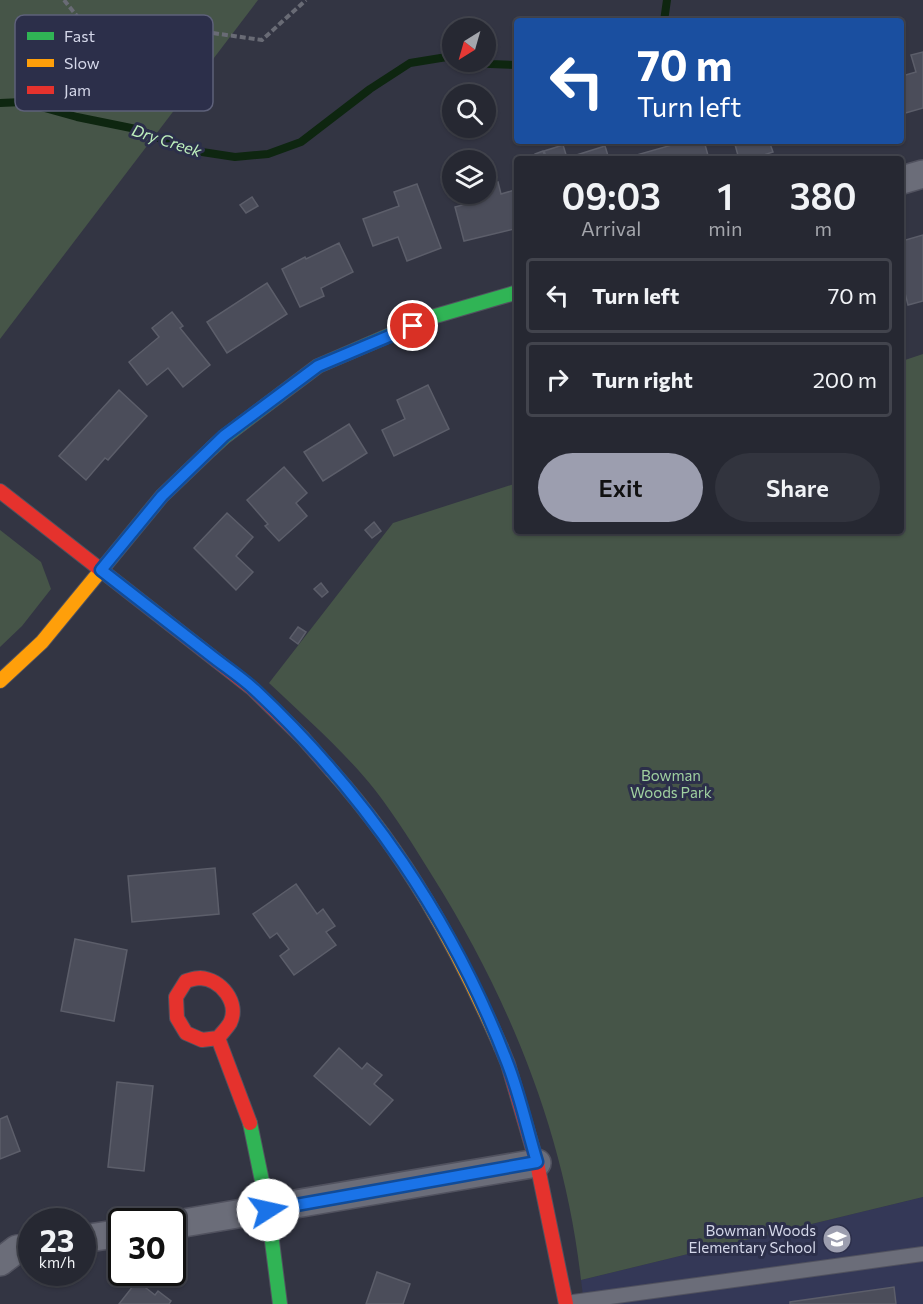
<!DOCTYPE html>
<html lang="en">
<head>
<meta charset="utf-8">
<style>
	body { margin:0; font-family:Commissioner,sans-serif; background:#32343e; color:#f1f3f6; height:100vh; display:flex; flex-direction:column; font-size:22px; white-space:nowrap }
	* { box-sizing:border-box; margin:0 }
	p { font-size:20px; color:#a4a6ac }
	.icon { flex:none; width:33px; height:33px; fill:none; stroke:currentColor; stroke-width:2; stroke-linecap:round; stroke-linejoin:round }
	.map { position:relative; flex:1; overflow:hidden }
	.side { position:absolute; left:514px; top:156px; width:390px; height:378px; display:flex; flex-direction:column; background:#262832; border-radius:6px; box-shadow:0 2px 4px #0004,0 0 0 2px #42444d }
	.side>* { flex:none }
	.hud { position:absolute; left:514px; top:18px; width:390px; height:126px; border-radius:6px; box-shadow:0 2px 4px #0004,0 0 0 2px #42444d; background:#1a4fa0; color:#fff; overflow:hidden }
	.needle { width:39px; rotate:217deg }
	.fabs { position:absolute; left:442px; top:18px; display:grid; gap:12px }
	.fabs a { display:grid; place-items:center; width:54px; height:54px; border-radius:50%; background:#262832; box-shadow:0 2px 4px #0004,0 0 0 2px #42444d; font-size:30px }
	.speed { position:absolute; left:18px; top:1208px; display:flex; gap:12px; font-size:30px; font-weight:700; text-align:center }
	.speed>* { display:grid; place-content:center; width:78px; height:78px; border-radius:50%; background:#262832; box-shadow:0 2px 4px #0004,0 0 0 2px #42444d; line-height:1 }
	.speed small { font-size:15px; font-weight:400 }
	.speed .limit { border:3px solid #111; border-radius:9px; background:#fff; color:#111 }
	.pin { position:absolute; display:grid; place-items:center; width:51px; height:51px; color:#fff; margin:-26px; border:3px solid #fff; border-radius:50%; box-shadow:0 2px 6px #0007 }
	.me { position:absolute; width:66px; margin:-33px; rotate:80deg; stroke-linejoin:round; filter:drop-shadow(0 0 4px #0008) }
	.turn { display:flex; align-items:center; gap:21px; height:126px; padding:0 24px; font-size:27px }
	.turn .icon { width:78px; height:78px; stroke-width:2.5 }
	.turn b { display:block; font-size:42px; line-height:51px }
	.eta { display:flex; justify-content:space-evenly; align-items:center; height:102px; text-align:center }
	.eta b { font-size:36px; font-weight:600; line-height:42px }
	.button { display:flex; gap:12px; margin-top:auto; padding:12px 24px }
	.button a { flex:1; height:69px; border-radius:36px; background:#9c9eaf; color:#111; font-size:24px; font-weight:600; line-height:69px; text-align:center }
	.button a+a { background:#32343e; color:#f1f3f6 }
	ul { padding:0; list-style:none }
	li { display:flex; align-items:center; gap:18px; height:75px; margin:0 12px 9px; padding:0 12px; border:3px solid #42444d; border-radius:6px }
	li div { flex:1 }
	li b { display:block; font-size:22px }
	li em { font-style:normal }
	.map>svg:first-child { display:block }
	.built { fill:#343857 }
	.green { fill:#465548 }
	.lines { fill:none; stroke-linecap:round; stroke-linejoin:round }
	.stream { stroke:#0e2610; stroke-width:8 }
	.building { fill:#4b4d5a; stroke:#5c5e6a; stroke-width:1.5 }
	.lane-casing { stroke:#51525f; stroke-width:16 }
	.street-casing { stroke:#51525f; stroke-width:30 }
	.fast-casing { stroke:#51525f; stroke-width:16 }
	.slow-casing { stroke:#51525f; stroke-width:16 }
	.jam-casing { stroke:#51525f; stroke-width:16 }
	.path { stroke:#696b75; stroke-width:4; stroke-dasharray:6 3; stroke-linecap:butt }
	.lane { stroke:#6b6d79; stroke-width:14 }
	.street { stroke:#6b6d79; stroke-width:27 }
	.fast { stroke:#30b455; stroke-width:14 }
	.slow { stroke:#ff9f0a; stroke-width:14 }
	.jam { stroke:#e5322d; stroke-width:14 }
	.route-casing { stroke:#114b97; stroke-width:15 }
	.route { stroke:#1a73e8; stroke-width:10 }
	.labels { text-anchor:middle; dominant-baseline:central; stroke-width:6; stroke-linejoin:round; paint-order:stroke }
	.park-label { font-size:15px; fill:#a0d1a0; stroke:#2c2f4a }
	.poi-label { font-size:15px; fill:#d4d7e9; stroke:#2c2f4a; text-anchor:end }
	.water-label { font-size:16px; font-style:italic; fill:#bff1be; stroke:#2c2f4a }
	.key { fill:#2c2f4a; stroke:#5e617a; stroke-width:1.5 }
	.key-label { font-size:16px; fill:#d4d7e9 }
</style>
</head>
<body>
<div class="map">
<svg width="923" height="1304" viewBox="0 0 923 1304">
	<rect width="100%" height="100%" fill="#333543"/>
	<polygon class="built" points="923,1197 923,1304 584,1304 581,1280"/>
	<g class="green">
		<polygon points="0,0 258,0 0,339"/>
		<path d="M923,354V1197L581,1280C565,1135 510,1000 433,877C415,848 396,817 375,790C344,751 305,717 269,683L393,523L517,483L518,531H902V361Z"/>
		<polygon points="0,530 41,562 51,589 22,626 0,647"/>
	</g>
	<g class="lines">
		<g class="stream">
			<polyline points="664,21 667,0"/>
			<polyline points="477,62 490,64 518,65"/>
			<polyline points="0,103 23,102 77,117 136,129 189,150 235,157 268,154 301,142 370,89 410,63 453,56"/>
		</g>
	</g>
	<g class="building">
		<polygon points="923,52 923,108 902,114 902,76 916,72 911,55"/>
		<polygon points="679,141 704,141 709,159 633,159 633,156 679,143"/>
		<polygon points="734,141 769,141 773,152 751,159 739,159"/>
		<polygon points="563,145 567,158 605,146 609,159 547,159 544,151"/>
		<polygon points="543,151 546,159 536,159 535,154"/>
		<polygon points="498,182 501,194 518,189 518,228 464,241 455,207 477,201 475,194 486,194 486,186"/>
		<polygon points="417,184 441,248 407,261 398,237 373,246 363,219 399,206 394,192"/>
		<polygon points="252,197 258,206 246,213 240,205"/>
		<polygon points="923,235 923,301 908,305 902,281 902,241"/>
		<polygon points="339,243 353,272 321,288 324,296 300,307 282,269 305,257 306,259"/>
		<polygon points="267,283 287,314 227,353 207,322"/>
		<polygon points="172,312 183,326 180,328 210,365 183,387 168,368 147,385 129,362 159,337 152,328"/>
		<polygon points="428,385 449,429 394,456 382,430 405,419 397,400"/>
		<polygon points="119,390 147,416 108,460 105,458 86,480 59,456"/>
		<polygon points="349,424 367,453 323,481 304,452"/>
		<polygon points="284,467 307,493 296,503 307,516 279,541 265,526 268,524 247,500"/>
		<polygon points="227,513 253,537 236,556 253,572 236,590 194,548"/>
		<polygon points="374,522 381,531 372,538 365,530"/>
		<polygon points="321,583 328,592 322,597 314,589"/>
		<polygon points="298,627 306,632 298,644 290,638"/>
		<polygon points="215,868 219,914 132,922 128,876"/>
		<polygon points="296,884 317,914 323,909 335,926 326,932 336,945 294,975 280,956 289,949 277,933 270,938 253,914"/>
		<polygon points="75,939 127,950 114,1021 61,1011"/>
		<polygon points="339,1048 362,1069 367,1063 382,1075 374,1084 393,1100 370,1125 314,1076"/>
		<polygon points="117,1082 153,1086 144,1171 108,1167"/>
		<polygon points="7,1116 20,1151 0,1159 0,1119"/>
		<polygon points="377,1272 410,1284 403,1304 366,1304"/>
		<polygon points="137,1281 155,1295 158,1291 171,1301 169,1304 119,1304"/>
		<polygon points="894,1287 896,1304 790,1304 790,1302"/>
	</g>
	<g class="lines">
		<g class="lane-casing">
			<polyline id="lane" points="566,1303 923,1254"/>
		</g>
		<g class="street-casing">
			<g id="street">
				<polyline points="902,180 923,174"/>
				<polyline points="172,1225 537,1163"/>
				<polyline points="82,1239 122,1233"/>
				<polyline points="0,1262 17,1249 32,1247"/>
			</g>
		</g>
		<g class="fast-casing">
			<g id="fast">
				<polyline points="211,449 224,437 318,366 432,317 518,292"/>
				<polyline points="250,1123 268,1210 280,1304"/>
			</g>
		</g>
		<g class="slow-casing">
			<g id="slow">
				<polyline points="0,681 42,642 162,496 211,449"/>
				<path d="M332,771C407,855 456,945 501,1047"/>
			</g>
		</g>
		<g class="jam-casing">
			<g id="jam">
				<polyline points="0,491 253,689 303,738 332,771"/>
				<path d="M218,1038C222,1033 227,1028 230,1023C240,1003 221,979 200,978C195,978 190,980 186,981L176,997L177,1018L186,1033L202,1040L218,1038L250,1123"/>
				<polyline points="501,1047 508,1064 537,1163 566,1304"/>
			</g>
		</g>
		<polyline class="path" points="64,0 85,26 156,25 262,40 306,0"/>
		<use href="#lane" class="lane"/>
		<use href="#street" class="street"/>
		<use href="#fast" class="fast"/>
		<use href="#slow" class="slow"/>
		<use href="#jam" class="jam"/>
	</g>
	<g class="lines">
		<g class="route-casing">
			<path id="route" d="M268,1210L537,1162C527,1129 520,1095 507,1062C453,921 366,794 255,690C241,677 224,666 209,654C173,626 137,598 101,570L162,496L224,436L318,366L413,326"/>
		</g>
		<use href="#route" class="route"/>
	</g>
	<defs>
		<g id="school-disc" transform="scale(1.5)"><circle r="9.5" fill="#9c9eaf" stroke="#2c2f4a"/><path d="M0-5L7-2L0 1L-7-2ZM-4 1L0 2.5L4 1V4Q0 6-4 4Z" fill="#fff"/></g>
	</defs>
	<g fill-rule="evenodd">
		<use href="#school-disc" x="837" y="1239"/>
	</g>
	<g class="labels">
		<g class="park-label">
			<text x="671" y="775">Bowman<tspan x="671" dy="17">Woods Park</tspan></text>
		</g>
		<g class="poi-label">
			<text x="816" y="1230">Bowman Woods<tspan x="816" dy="17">Elementary School</tspan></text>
		</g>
		<g class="water-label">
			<text transform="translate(167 140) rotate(18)">Dry Creek</text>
		</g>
	</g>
	<rect x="15" y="15" width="198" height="96" rx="9" class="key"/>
	<rect x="27" y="32" width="27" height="8" fill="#30b455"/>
	<rect x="27" y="59" width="27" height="8" fill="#ff9f0a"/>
	<rect x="27" y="86" width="27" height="8" fill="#e5322d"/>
	<g class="key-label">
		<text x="64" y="42">Fast</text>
		<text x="64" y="69">Slow</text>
		<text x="64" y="96">Jam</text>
	</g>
</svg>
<div class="fabs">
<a><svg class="needle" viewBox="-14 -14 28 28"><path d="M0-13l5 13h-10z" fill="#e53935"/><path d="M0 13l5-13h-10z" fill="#a4a6ac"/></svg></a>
<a><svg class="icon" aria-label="search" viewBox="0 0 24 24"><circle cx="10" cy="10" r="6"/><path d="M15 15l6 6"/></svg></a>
<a><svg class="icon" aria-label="layers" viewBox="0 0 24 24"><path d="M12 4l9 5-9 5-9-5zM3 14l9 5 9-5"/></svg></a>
</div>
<div class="speed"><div>23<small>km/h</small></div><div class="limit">30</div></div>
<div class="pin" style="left:413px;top:326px;background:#d93025"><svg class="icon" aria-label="arrive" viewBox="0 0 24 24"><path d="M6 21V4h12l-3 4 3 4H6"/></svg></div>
<svg class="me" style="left:268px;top:1210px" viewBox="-20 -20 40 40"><circle r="19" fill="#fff"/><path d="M0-13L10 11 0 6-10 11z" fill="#1a73e8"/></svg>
<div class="hud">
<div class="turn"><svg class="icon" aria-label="left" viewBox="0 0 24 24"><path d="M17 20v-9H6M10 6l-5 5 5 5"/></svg><div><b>70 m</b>Turn left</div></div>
</div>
<section class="side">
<div class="eta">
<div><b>09:03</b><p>Arrival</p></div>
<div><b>1</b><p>min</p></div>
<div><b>380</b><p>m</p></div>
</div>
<ul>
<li><svg class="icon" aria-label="left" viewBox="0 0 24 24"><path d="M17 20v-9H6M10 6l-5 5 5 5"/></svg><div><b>Turn left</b></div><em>70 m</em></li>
<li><svg class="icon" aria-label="right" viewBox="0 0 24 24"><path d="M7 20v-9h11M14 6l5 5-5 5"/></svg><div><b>Turn right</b></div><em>200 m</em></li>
</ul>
<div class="button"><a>Exit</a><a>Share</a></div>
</section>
</div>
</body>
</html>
